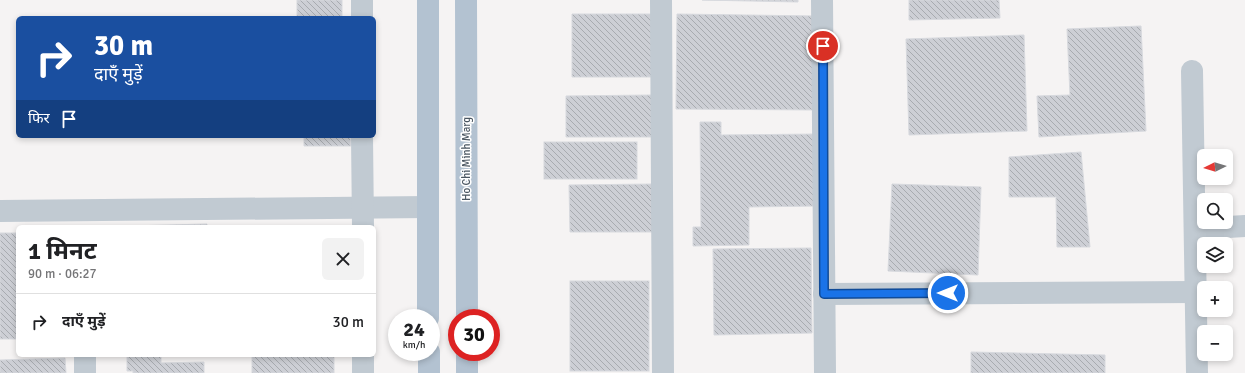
<!DOCTYPE html>
<html lang="hi">
<head>
<meta charset="utf-8">
<style>
	body { margin:0; font-family:Signika,"Noto Sans Devanagari",sans-serif; background:#f2f2f2; color:#202124; height:100vh; display:flex; flex-direction:column; font-size:15px; white-space:nowrap }
	* { box-sizing:border-box; margin:0 }
	p { font-size:13px; color:#757577 }
	.icon { flex:none; width:22px; height:22px; fill:none; stroke:currentColor; stroke-width:2; stroke-linecap:round; stroke-linejoin:round }
	.map { position:relative; flex:1; overflow:hidden }
	.details { position:absolute; left:16px; top:225px; width:360px; height:132px; display:flex; flex-direction:column; background:#fff; border-radius:6px; box-shadow:0 2px 6px #0003 }
	.details>* { flex:none }
	.hud { position:absolute; left:16px; top:16px; width:360px; height:122px; border-radius:6px; box-shadow:0 2px 6px #0003; background:#1a4fa0; color:#fff; overflow:hidden }
	.needle { width:26px; rotate:265deg }
	.buttons { position:absolute; left:1197px; top:149px; display:grid; gap:8px }
	.buttons a { display:grid; place-items:center; width:36px; height:36px; border-radius:6px; background:#fff; box-shadow:0 2px 6px #0003; font-size:20px }
	.speed { position:absolute; left:388px; top:309px; display:flex; gap:8px; font-size:20px; font-weight:700; text-align:center }
	.speed>* { display:grid; place-content:center; width:52px; height:52px; border-radius:50%; background:#fff; box-shadow:0 2px 6px #0003; line-height:1 }
	.speed small { font-size:10px; font-weight:400 }
	.speed .limit { border:6px solid #d22; background:#fff; color:#111 }
	.pin { position:absolute; display:grid; place-items:center; width:34px; height:34px; color:#fff; margin:-17px; border:2px solid #fff; border-radius:50%; box-shadow:0 1px 4px #0007 }
	.me { position:absolute; width:44px; margin:-22px; rotate:270deg; stroke-linejoin:round; filter:drop-shadow(0 0 3px #0008) }
	.turn { display:flex; align-items:center; gap:14px; height:84px; padding:0 12px; font-size:18px }
	.turn .icon { width:52px; height:52px; stroke-width:2.5 }
	.turn b { display:block; font-size:28px; line-height:34px }
	.then { display:flex; align-items:center; height:38px; padding:0 12px; background:#0003; gap:8px; font-size:15px }
	.round { display:grid; place-items:center; flex:none; width:42px; height:42px; border-radius:6px; background:#f2f2f2 }
	.summary { display:flex; align-items:center; justify-content:space-between; height:68px; padding:0 12px }
	h1 { font-size:24px; font-weight:700; line-height:30px }
	ul { padding:0; list-style:none }
	li { display:flex; align-items:center; gap:12px; height:56px; padding:0 12px; border-top:1px solid #e0e0e0 }
	li div { flex:1 }
	li b { display:block; font-size:15px }
	li em { font-style:normal }
	.map>svg:first-child { display:block }
	.building { fill:url(#building-back-hatch); stroke:#d7d9de }
	.lines { fill:none; stroke-linecap:round; stroke-linejoin:round }
	.minor { stroke:#c1cad2; stroke-width:22 }
	.tertiary { stroke:#c1cad2; stroke-width:22 }
	.primary { stroke:#b3c2d1; stroke-width:22 }
	.route-casing { stroke:#114b97; stroke-width:10 }
	.route { stroke:#1a73e8; stroke-width:7 }
	.labels { text-anchor:middle; dominant-baseline:central; stroke-width:3; stroke-linejoin:round; paint-order:stroke }
	.street-label { font-size:11px; fill:#4a5661; stroke:#fff }
</style>
</head>
<body>
<div class="map">
<svg width="1245" height="373" viewBox="0 0 1245 373">
	<defs>
		<pattern id="building-back-hatch" width="6" height="6" patternUnits="userSpaceOnUse"><rect width="6" height="6" fill="#cdcfd5"/><path d="M-1 5l2 2M0 0l6 6M5-1l2 2" fill="none" stroke="#a8abb0"/></pattern>
	</defs>
	<rect width="100%" height="100%" fill="#f5f3f3"/>
	<g class="building">
		<rect x="297" y="0" width="45" height="18"/>
		<polygon points="702,0 798,0 798,2"/>
		<polygon points="909,0 999,0 1000,18 909,20"/>
		<polygon points="572,14 652,14 653,77 572,77"/>
		<polygon points="677,14 816,16 815,110 676,109"/>
		<polygon points="1141,26 1146,131 1039,137 1037,96 1070,95 1067,29"/>
		<polygon points="1024,35 1027,131 909,135 906,39"/>
		<polygon points="652,95 653,137 566,137 566,96"/>
		<polygon points="700,122 721,122 721,135 816,134 817,206 749,207 749,245 693,246 693,227 701,227"/>
		<polygon points="304,136 350,136 351,146 304,146"/>
		<rect x="544" y="142" width="93" height="37"/>
		<polygon points="1081,152 1090,247 1057,247 1056,197 1009,197 1009,157"/>
		<polygon points="653,184 654,232 570,232 569,185"/>
		<polygon points="892,184 981,187 978,275 888,271"/>
		<polygon points="207,224 207,227 129,227 129,226"/>
		<rect x="0" y="233" width="18" height="106"/>
		<polygon points="811,248 812,333 714,335 713,249"/>
		<rect x="570" y="281" width="79" height="90"/>
		<polygon points="971,352 1105,355 1105,373 971,373"/>
		<polygon points="127,355 161,355 161,363 204,362 204,373 133,373 133,371 127,371"/>
		<rect x="252" y="355" width="82" height="18"/>
		<polygon points="65,358 66,373 0,373 0,360"/>
	</g>
	<g class="lines">
		<g class="minor">
			<polyline points="661,0 663,373"/>
			<polyline points="822,0 825,373"/>
			<polyline points="1192,71 1197,373"/>
			<polyline points="0,211 428,207"/>
			<polyline points="1195,229 1245,226"/>
			<polyline points="824,294 1196,292"/>
			<polyline points="85,373 85,355"/>
		</g>
		<g class="tertiary">
			<polyline points="362,0 362,18"/>
			<polyline points="362,136 363,227"/>
			<polyline points="363,355 363,373"/>
		</g>
		<g class="primary">
			<polyline points="428,0 428,318"/>
			<polyline points="466,0 467,318"/>
			<polyline points="429,352 429,373"/>
			<polyline points="467,352 467,373"/>
		</g>
	</g>
	<g class="lines">
		<g class="route-casing">
			<polyline id="route" points="823,46 824,294 948,293"/>
		</g>
		<use href="#route" class="route"/>
	</g>
	<g class="labels">
		<g class="street-label">
			<text transform="translate(466 159) rotate(-90)">Ho Chi Minh Marg</text>
		</g>
	</g>
</svg>
<div class="buttons">
<a><svg class="needle" viewBox="-14 -14 28 28"><path d="M0-13l5 13h-10z" fill="#e53935"/><path d="M0 13l5-13h-10z" fill="#757577"/></svg></a>
<a><svg class="icon" aria-label="search" viewBox="0 0 24 24"><circle cx="10" cy="10" r="6"/><path d="M15 15l6 6"/></svg></a>
<a><svg class="icon" aria-label="layers" viewBox="0 0 24 24"><path d="M12 4l9 5-9 5-9-5zM3 14l9 5 9-5"/></svg></a>
<a>+</a>
<a>−</a>
</div>
<div class="speed"><div>24<small>km/h</small></div><div class="limit">30</div></div>
<div class="pin" style="left:823px;top:46px;background:#d93025"><svg class="icon" aria-label="arrive" viewBox="0 0 24 24"><path d="M6 21V4h12l-3 4 3 4H6"/></svg></div>
<svg class="me" style="left:948px;top:293px" viewBox="-20 -20 40 40"><circle r="17" fill="#1a73e8" stroke="#fff" stroke-width="3"/><path d="M0-11L8 9 0 5-8 9z" fill="#fff"/></svg>
<div class="hud">
<div class="turn"><svg class="icon" aria-label="right" viewBox="0 0 24 24"><path d="M7 20v-9h11M14 6l5 5-5 5"/></svg><div><b>30 m</b>दाएँ मुड़ें</div></div>
<div class="then">फिर<svg class="icon" aria-label="arrive" viewBox="0 0 24 24"><path d="M6 21V4h12l-3 4 3 4H6"/></svg></div>
</div>
<section class="details">
<div class="summary"><div><h1>1 मिनट</h1><p>90 m · 06:27</p></div><a class="round"><svg class="icon" aria-label="close" viewBox="0 0 24 24"><path d="M6 6l12 12M18 6L6 18"/></svg></a></div>
<ul>
<li><svg class="icon" aria-label="right" viewBox="0 0 24 24"><path d="M7 20v-9h11M14 6l5 5-5 5"/></svg><div><b>दाएँ मुड़ें</b></div><em>30 m</em></li>
</ul>
</section>
</div>
</body>
</html>
